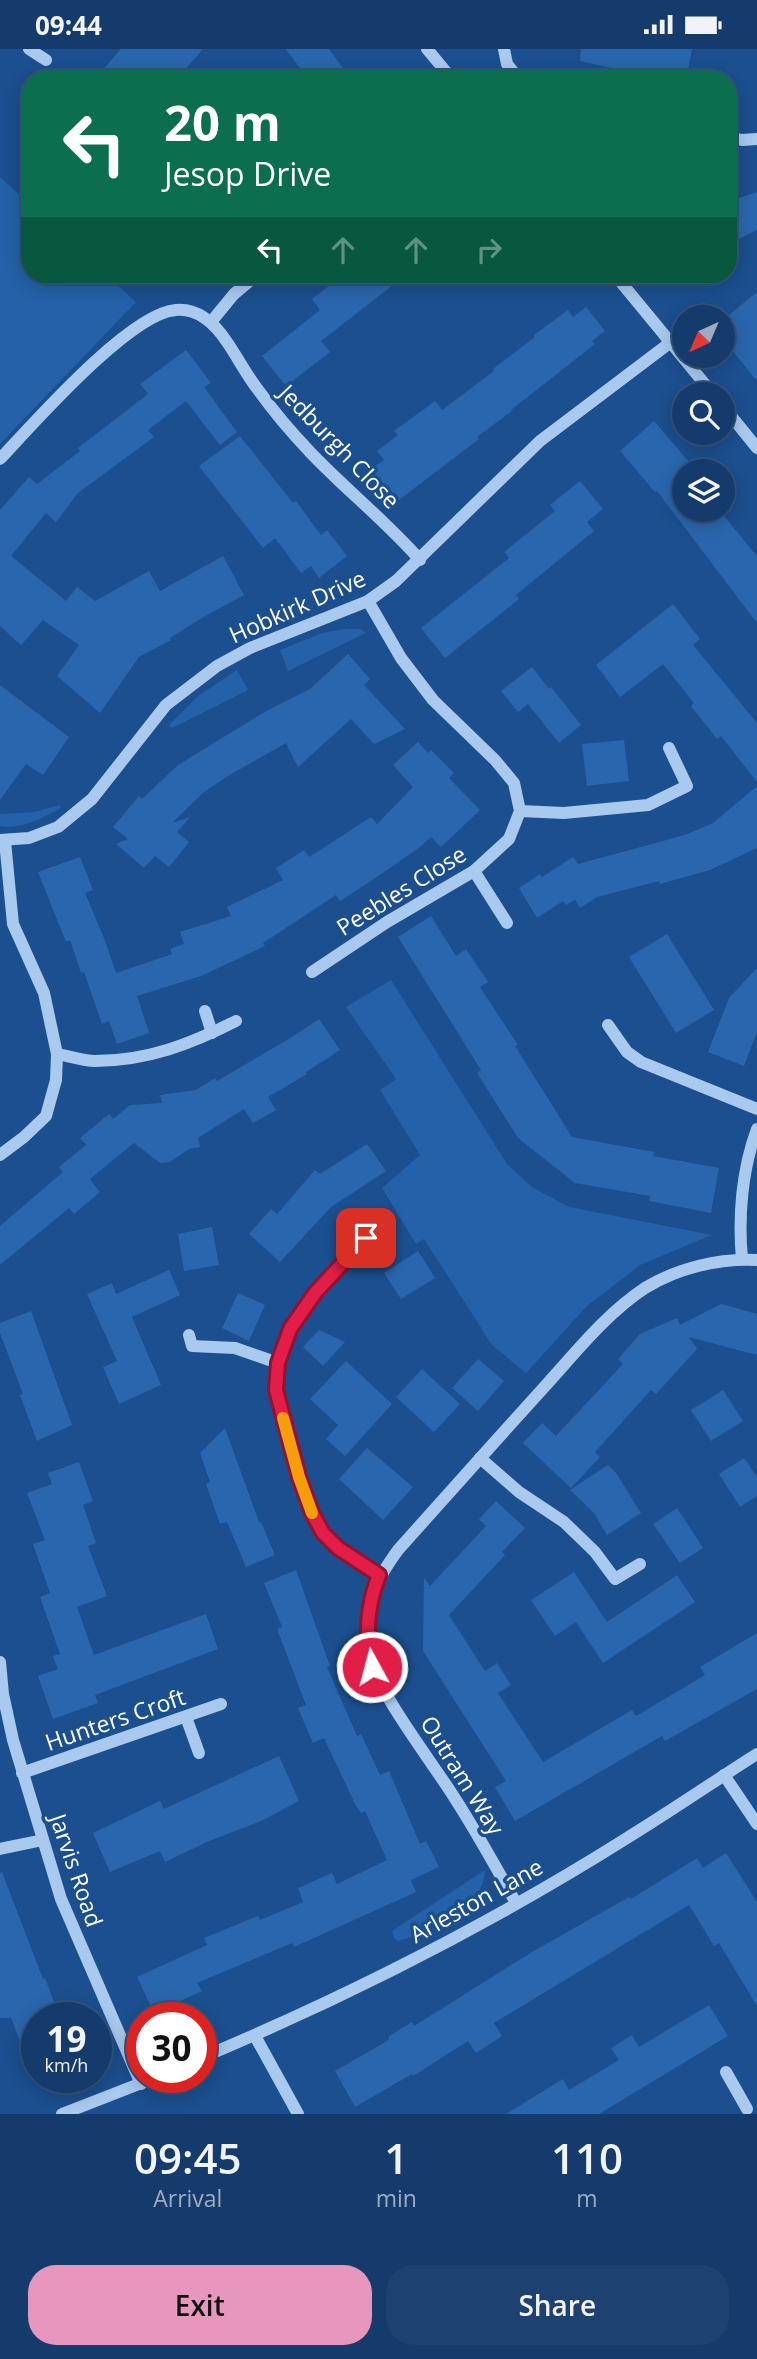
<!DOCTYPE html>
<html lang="en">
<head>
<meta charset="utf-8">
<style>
	body { margin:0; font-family:"Open Sans",sans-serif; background:#1d4271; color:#f1f3f6; height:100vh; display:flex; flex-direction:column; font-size:26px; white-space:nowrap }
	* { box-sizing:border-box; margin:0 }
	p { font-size:23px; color:#9dadc1 }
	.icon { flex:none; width:38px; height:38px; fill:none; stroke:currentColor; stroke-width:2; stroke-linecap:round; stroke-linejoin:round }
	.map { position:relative; height:2065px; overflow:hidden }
	.drawer { display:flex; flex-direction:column; background:#143b6b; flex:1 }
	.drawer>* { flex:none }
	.hud { position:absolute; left:21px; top:21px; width:716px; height:214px; border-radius:28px; box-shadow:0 4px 18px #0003,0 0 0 2px #33557e; background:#0b6e4f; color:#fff; overflow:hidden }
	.needle { width:46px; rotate:224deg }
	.buttons { position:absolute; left:672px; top:256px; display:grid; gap:14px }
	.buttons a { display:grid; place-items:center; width:63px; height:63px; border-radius:50%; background:#143b6b; box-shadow:0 4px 18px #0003,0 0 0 2px #33557e; font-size:35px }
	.speed { position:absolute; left:21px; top:1953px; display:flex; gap:14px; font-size:35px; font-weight:700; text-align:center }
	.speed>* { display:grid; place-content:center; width:91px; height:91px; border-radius:50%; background:#143b6b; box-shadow:0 4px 18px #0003,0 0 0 2px #33557e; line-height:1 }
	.speed small { font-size:18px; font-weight:400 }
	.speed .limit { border:10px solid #d22; background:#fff; color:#111 }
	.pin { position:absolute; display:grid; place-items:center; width:60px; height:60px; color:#fff; margin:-30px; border-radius:14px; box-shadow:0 4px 10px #0006 }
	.me { position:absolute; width:77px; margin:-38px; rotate:353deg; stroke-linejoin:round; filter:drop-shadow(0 0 5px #0008) }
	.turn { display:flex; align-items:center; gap:24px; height:147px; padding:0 28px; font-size:32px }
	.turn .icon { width:91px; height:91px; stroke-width:2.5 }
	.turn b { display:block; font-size:49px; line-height:60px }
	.lanes { display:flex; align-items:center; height:66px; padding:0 28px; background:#0003; justify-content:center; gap:35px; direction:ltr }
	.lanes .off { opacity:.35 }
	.eta { display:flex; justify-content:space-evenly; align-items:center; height:119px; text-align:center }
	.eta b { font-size:42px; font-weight:600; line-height:49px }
	.primary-button { display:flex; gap:14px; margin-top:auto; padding:14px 28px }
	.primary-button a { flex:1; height:80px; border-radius:28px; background:#e797bd; color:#111; font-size:28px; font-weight:600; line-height:80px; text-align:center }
	.primary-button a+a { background:#1d4271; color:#f1f3f6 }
	.status { display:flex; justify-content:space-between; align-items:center; height:49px; padding:0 35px; background:#143b6b; direction:ltr }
	.status svg { height:19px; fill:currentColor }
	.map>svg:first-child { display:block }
	.green { fill:#2461a8 }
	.building { fill:#2a66ad }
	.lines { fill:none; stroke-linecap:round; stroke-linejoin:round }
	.minor { stroke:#a9c9ee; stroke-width:12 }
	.route-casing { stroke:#92132f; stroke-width:18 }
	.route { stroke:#e11d48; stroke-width:12 }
	.slow { stroke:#f59e0b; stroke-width:12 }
	.labels { text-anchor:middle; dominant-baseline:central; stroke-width:7; stroke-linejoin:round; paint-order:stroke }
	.street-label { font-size:23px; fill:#fff; stroke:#1b4f8f }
</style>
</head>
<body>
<div class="status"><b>09:44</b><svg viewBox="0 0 49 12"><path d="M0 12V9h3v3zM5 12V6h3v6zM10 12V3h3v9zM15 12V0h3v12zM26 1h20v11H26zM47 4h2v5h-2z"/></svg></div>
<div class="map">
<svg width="757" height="2065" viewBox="0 0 757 2065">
	<rect width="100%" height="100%" fill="#1b4f8f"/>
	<g class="green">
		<polygon points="0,128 30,155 30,226 106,226 136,253 0,395"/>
		<polygon points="345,580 361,580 366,584 288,622 280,601 322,584"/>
		<polygon points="237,621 248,641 172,679 169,676 198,647"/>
		<path d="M60,756L61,759C41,769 23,781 0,777V765L35,763Z"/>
		<polygon points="391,931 507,1115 532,1138 569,1158 712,1186 640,1216 586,1258 526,1324 492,1296 424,1190 416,1195 382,1139 420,1106 380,1041 396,1030 346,958"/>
		<path d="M485,1821C484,1827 484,1833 481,1838C470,1864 423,1886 398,1892L394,1889L392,1882Z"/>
	</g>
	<g class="building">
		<polygon points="121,0 203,0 177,30 95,30"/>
		<polygon points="286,0 329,0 351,30 308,30"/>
		<polygon points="581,0 692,0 686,30 661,30 580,12"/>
		<polygon points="757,143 757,181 728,195 728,153"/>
		<polygon points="343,226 406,226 321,292 330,303 286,337 262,307 320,261 312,250"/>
		<polygon points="757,243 757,332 723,290 723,271"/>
		<polygon points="586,258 605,282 592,292 595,295 511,361 512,362 477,388 479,390 395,454 370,421 384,411 377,402 398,386 394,382 435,352 442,361 494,322 493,320 535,288 534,286 568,261 573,268"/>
		<polygon points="186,301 211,334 204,338 237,383 220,396 186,352 148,381 154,388 78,444 56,473 46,464 11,507 66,552 77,538 95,552 149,522 160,542 223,507 244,546 207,566 170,589 171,591 139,608 100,664 57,627 79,596 43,571 21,596 0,577 0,461 29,428 37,435 80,402 78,399 148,345 140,335"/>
		<polygon points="654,372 690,414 684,419 684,460 718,460 757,507 757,574 657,442 655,443 620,402"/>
		<polygon points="240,387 293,454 296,452 321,486 327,481 347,507 319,529 311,517 301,524 275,489 263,499 199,417"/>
		<polygon points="580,432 603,460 587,473 594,482 516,546 519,550 445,609 421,579 509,509 504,503 555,462 550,456"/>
		<polygon points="673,555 700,590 693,596 757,674 757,733 721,687 717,690 691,657 694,654 663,615 620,648 596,616"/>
		<polygon points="348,605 370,630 364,636 405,680 374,695 351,670 298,718 286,694 226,728 204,743 172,774 190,768 177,783 189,793 169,818 155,807 144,819 116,795 128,790 113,778 139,747 142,750 178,716 268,661 310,640"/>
		<polygon points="532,618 549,640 551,638 581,676 559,694 528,655 518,663 501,642"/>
		<polygon points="0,636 69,688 43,726 26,715 0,751"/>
		<polygon points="624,691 629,732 587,737 582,695"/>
		<polygon points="418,693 428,704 431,701 454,724 449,729 480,761 441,798 431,788 420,798 368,834 340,852 336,846 263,894 265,897 201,927 137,947 149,984 117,995 109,972 102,975 84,923 81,924 70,891 66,893 38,823 80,808 93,841 85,844 104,889 116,924 172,905 170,900 184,895 180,883 231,867 227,858 283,831 276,819 304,801 309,808 371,768 377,775 413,738 393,716"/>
		<polygon points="757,737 757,799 710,821 660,835 659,832 597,848 580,859 575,851 566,856 563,852 537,869 519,839 540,825 542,828 573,808 578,815 685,786 713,774"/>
		<polygon points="431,867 456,907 466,900 488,933 480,938 518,996 515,997 572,1088 654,1103 653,1107 719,1119 711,1164 649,1152 650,1147 575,1134 518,1089 477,1024 481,1021 398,888"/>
		<polygon points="667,885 714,961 676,984 629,908"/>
		<polygon points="757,919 757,983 744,1017 708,1003 729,949"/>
		<polygon points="319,970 340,1001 306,1023 307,1025 268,1048 276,1061 253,1074 244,1060 198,1089 200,1098 189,1100 170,1113 160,1114 134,1094 90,1130 100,1143 74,1165 69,1159 0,1216 0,1177 63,1123 59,1118 86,1096 80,1089 109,1065 113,1070 130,1056 162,1054 160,1046 196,1041 215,1029 217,1032 287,991"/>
		<polygon points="367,1095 386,1122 331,1158 280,1213 249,1185 271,1160 277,1165 315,1121 320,1125"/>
		<polygon points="212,1178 219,1216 184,1222 178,1185"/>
		<polygon points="418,1202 435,1229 401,1250 384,1224"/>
		<polygon points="169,1221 180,1246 132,1268 161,1336 119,1355 103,1318 117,1312 87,1245 112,1234 116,1245"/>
		<polygon points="238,1244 265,1256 249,1292 222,1279"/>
		<polygon points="721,1255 757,1265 757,1306 689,1288 697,1300 656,1345 651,1341 595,1403 600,1408 571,1439 523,1394 542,1374 556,1387 623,1315 618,1310 640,1285 677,1269 680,1276"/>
		<polygon points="31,1262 72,1376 37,1392 20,1346 23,1345 0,1284 0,1274"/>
		<polygon points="319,1281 345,1293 323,1317 303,1298"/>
		<polygon points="478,1310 504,1332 478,1362 452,1339"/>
		<polygon points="346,1312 392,1355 345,1407 326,1390 338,1376 310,1350"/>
		<polygon points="422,1320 460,1355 434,1383 396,1348"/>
		<polygon points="723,1341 743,1372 711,1392 691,1361"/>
		<polygon points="225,1379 259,1473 261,1473 275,1506 246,1518 227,1473 220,1475 206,1435 210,1433 200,1404"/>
		<polygon points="367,1399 413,1438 383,1471 339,1430"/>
		<polygon points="744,1409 757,1428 757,1447 740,1458 719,1425"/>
		<polygon points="79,1413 93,1452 83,1456 96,1494 88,1497 107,1547 77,1558 94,1606 206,1565 218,1600 95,1646 98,1654 53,1670 38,1627 58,1620 53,1607 60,1605 40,1548 50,1544 33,1495 45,1491 27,1444 52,1435 48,1424"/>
		<polygon points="608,1416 616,1424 641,1464 607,1486 594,1464 570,1441"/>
		<polygon points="496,1452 525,1479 502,1503 505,1506 449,1566 485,1622 497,1614 511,1636 498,1644 543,1713 632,1661 636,1667 705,1626 700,1618 757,1584 757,1640 665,1692 662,1687 515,1772 495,1738 506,1732 423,1602 424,1529 430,1537 486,1477 479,1470"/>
		<polygon points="677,1459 703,1499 680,1514 653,1475"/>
		<polygon points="296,1521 330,1617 327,1618 357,1687 361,1685 380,1726 389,1722 420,1795 426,1792 439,1818 411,1831 416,1843 294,1898 292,1894 197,1934 202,1942 154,1964 137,1928 207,1896 204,1889 258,1867 260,1871 303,1853 298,1839 332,1824 337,1835 387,1811 365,1762 361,1764 356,1757 324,1689 313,1694 298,1659 306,1656 277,1580 282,1578 264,1534"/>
		<polygon points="574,1523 607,1573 677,1526 695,1553 603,1614 576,1573 555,1587 531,1551"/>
		<polygon points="279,1707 299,1752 261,1772 209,1792 165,1813 160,1802 110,1823 93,1784 160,1752 164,1760"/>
		<polygon points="726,1804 757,1853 757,1957 719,1894 714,1897 689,1856 494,1974 502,1987 476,2004 468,1992 413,2027 412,2025 355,2058 335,2022 389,1991 388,1988 412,1973 414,1977 532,1903 629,1848 631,1850 697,1809 703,1819"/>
		<polygon points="2,1823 43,1930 45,1929 60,1969 37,1969 37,2031 35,2031 11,1969 0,1969 0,1824"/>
		<polygon points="709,1956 728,1987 599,2065 506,2065 563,2030 569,2041 619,2011 611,1999 632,1986 639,1998"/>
	</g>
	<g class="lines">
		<g class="minor">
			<polyline points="29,0 46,11"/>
			<polyline points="427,0 452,30"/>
			<polyline points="504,0 507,15 519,30"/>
			<polyline points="728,88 742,91 757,90"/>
			<polyline points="615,226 713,345"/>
			<polyline points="211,273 234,245 257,226"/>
			<polyline points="723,357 757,399"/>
			<path d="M0,410C34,374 130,264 176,261C199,259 215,275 227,293C238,309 247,327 259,342C274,363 292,384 310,403C345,440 386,472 420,511"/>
			<polyline points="520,762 564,764 648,756 687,737 669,699"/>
			<polyline points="0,791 29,789 58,778 92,750 166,656 217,617 250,599 368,552 396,532 540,392 671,293"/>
			<polyline points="474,822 507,874"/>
			<polyline points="312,923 387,873 474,822 509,790 520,762 514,734 495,711 433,651 401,609 368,552"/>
			<polyline points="205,962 212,984"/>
			<polyline points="608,976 627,1003 641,1013 757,1060"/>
			<path d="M57,1005C69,1007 83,1012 95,1012C147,1012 191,995 236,972"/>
			<polyline points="0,1106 24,1088 46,1067 56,1031 57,1005 44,944 13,875 5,792"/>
			<path d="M742,1210C738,1168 742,1120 757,1080"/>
			<polyline points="189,1286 192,1297 235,1299 278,1314"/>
			<polyline points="480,1409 519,1443 564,1473 595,1503 615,1530 640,1515"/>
			<polyline points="379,1526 338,1499 323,1484 311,1464 299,1428 276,1341 278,1314 290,1280 315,1244 381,1175"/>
			<polyline points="0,1613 3,1645 13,1691 61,1850 141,2035"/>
			<polyline points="186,1668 199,1704"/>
			<polyline points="22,1724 221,1655"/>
			<polyline points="724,1726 757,1775"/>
			<polyline points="0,1800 43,1791"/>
			<path d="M516,1854C496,1818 476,1782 454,1748C431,1711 374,1640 368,1600C362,1559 374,1534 398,1501C447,1446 497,1390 547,1335C577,1302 607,1264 645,1239C678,1219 719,1209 757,1211"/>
			<polyline points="255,1987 298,2065"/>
			<path d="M201,2009C348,1947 492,1874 627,1789C671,1762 713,1733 757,1705"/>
			<polyline points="726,2023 747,2060"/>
			<polyline points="62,2065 157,2028"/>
		</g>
	</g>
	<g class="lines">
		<g class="route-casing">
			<path id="route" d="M366,1189L315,1244L290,1280L278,1314L276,1341L299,1428L312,1464L323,1484L338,1499L379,1526C367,1557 365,1585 372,1618"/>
		</g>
		<use href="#route" class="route"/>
		<polyline class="slow" points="283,1369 299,1428 312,1464"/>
	</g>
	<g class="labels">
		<g class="street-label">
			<text transform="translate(340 397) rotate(46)">Jedburgh Close</text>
			<text transform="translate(297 557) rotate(-24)">Hobkirk Drive</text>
			<text transform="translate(401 841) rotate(-32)">Peebles Close</text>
			<text transform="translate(115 1670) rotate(-19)">Hunters Croft</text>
			<text transform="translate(463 1726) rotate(58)">Outram Way</text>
			<text transform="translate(77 1821) rotate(71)">Jarvis Road</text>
			<text transform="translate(476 1851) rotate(-29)">Arleston Lane</text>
		</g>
	</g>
</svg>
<div class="buttons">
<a><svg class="needle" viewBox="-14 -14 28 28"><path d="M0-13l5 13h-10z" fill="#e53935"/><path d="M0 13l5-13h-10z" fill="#9dadc1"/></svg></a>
<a><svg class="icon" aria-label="search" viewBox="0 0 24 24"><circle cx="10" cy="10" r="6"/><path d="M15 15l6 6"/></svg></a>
<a><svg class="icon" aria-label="layers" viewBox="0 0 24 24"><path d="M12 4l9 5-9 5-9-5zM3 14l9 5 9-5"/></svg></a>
</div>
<div class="speed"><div>19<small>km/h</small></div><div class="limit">30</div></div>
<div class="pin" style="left:366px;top:1189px;background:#d93025"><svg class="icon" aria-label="arrive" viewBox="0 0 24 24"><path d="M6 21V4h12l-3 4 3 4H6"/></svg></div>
<svg class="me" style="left:372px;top:1618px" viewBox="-20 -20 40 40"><circle r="17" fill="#e11d48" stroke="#fff" stroke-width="3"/><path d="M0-11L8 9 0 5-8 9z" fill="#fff"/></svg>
<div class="hud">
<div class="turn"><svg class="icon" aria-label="left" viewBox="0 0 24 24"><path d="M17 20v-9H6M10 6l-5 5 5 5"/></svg><div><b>20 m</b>Jesop Drive</div></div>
<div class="lanes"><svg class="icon" aria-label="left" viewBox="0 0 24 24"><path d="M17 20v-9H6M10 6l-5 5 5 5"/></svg><svg class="icon off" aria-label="ahead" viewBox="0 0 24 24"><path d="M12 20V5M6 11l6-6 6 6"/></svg><svg class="icon off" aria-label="ahead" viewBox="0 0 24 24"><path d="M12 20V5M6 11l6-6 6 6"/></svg><svg class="icon off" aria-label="right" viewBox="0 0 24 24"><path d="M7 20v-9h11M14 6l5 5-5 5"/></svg></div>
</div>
</div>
<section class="drawer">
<div class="eta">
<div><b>09:45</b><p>Arrival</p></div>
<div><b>1</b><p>min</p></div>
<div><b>110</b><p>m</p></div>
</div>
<div class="primary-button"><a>Exit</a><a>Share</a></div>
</section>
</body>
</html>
